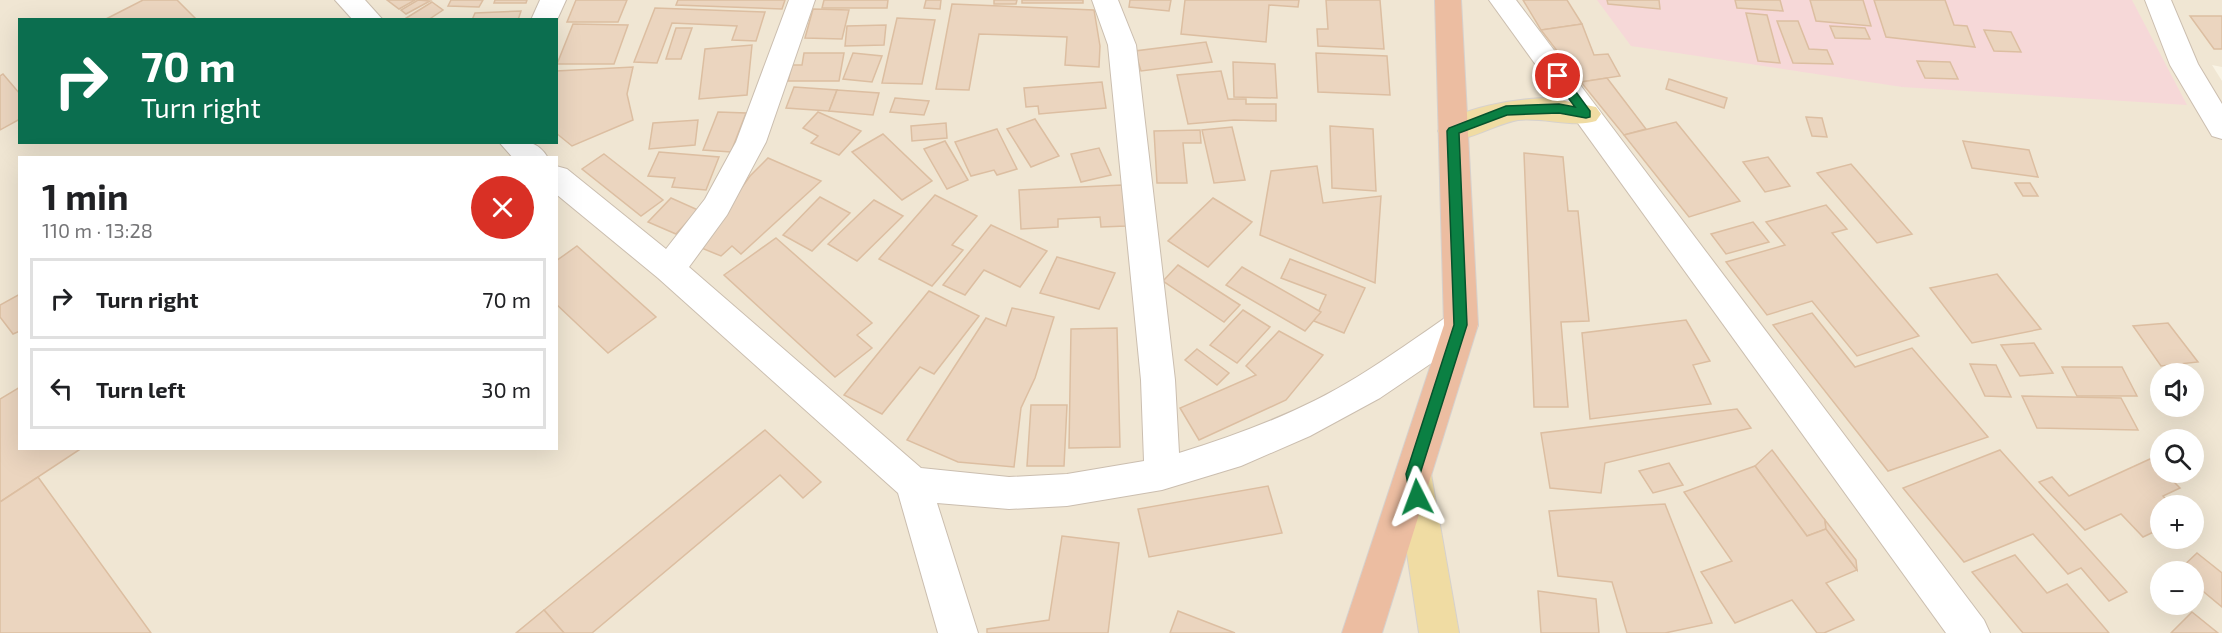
<!DOCTYPE html>
<html lang="en">
<head>
<meta charset="utf-8">
<style>
	body { margin:0; font-family:"Exo 2",sans-serif; background:#f2f2f2; color:#202124; height:100vh; display:flex; flex-direction:column; font-size:22px; white-space:nowrap }
	* { box-sizing:border-box; margin:0 }
	p { font-size:20px; color:#757577 }
	.icon { flex:none; width:33px; height:33px; fill:none; stroke:currentColor; stroke-width:2; stroke-linecap:round; stroke-linejoin:round }
	.map { position:relative; flex:1; overflow:hidden }
	.side { position:absolute; left:18px; top:156px; width:540px; height:294px; display:flex; flex-direction:column; background:#fff; border-radius:0px; box-shadow:0 6px 24px #0002 }
	.side>* { flex:none }
	.guide { position:absolute; left:18px; top:18px; width:540px; height:126px; border-radius:0px; box-shadow:0 6px 24px #0002; background:#0b6e4f; color:#fff; overflow:hidden }
	.fabs { position:absolute; left:2150px; top:363px; display:grid; gap:12px }
	.fabs a { display:grid; place-items:center; width:54px; height:54px; border-radius:50%; background:#fff; box-shadow:0 6px 24px #0002; font-size:30px }
	.pin { position:absolute; display:grid; place-items:center; width:51px; height:51px; color:#fff; margin:-26px; border:3px solid #fff; border-radius:50%; box-shadow:0 2px 6px #0007 }
	.me { position:absolute; width:66px; margin:-33px; rotate:357deg; stroke-linejoin:round; filter:drop-shadow(0 0 4px #0008) }
	.turn { display:flex; align-items:center; gap:21px; height:126px; padding:0 24px; font-size:27px }
	.turn .icon { width:78px; height:78px; stroke-width:2.5 }
	.turn b { display:block; font-size:42px; line-height:51px }
	.round { display:grid; place-items:center; flex:none; width:63px; height:63px; border-radius:32px; background:#f2f2f2 }
	.overview { display:flex; align-items:center; justify-content:space-between; height:102px; padding:0 24px }
	h1 { font-size:36px; font-weight:700; line-height:45px }
	ul { padding:0; list-style:none }
	li { display:flex; align-items:center; gap:18px; height:81px; margin:0 12px 9px; padding:0 12px; border:3px solid #e0e0e0; border-radius:0px }
	li div { flex:1 }
	li b { display:block; font-size:22px }
	li em { font-style:normal }
	.map>svg:first-child { display:block }
	.residential { fill:#f0e6d3; fill-rule:evenodd }
	.medical { fill:#f6d8d8 }
	.building { fill:#ebd5bf; stroke:#dcbea1; stroke-width:1.5 }
	.lines { fill:none; stroke-linecap:round; stroke-linejoin:round }
	.minor-casing { stroke:#cbbeaf; stroke-width:2 }
	.major-casing { stroke:#d6d1cd; stroke-width:2 }
	.highway-casing { stroke:#d6d1cd; stroke-width:2 }
	.minor { fill:#fff; fill-rule:evenodd }
	.major { fill:#f0dca3; fill-rule:evenodd }
	.highway { fill:#ecbda1; fill-rule:evenodd }
	.route { fill:#0b8043; stroke:#07532c; stroke-width:1.5 }
</style>
</head>
<body>
<div class="map">
<svg width="2222" height="633" viewBox="0 0 2222 633">
	<rect width="100%" height="100%" fill="#f9f3e4"/>
	<path class="residential" d="M0,0H2222V67L2212,65L2222,81V633H0ZM20,20H556V142H20ZM20,158H556V448H20ZM2160,374H2193V406H2160ZM2160,440H2193V472H2160ZM2160,506H2193V538H2160ZM2160,572H2193V604H2160Z"/>
	<polygon class="medical" points="1597,0 2132,0 2187,105 1902,87 1631,46"/>
	<g class="building">
		<polygon points="143,0 177,0 197,20 104,20"/>
		<polygon points="387,0 415,0 399,9"/>
		<polygon points="418,0 430,1 406,14 401,10"/>
		<polygon points="451,0 483,0 479,7 448,6"/>
		<polygon points="495,0 527,0 526,3 494,3"/>
		<polygon points="576,0 627,0 618,22 567,22"/>
		<polygon points="678,0 785,0 782,9 676,5"/>
		<polygon points="824,0 888,0 887,8 822,8"/>
		<polygon points="926,0 941,0 940,9 924,8"/>
		<polygon points="994,0 1017,0 1016,4 994,4"/>
		<rect x="1022" y="0" width="61" height="3"/>
		<polygon points="1130,0 1171,0 1169,11 1129,7"/>
		<polygon points="1185,0 1299,0 1298,7 1269,5 1266,42 1181,34"/>
		<polygon points="1326,0 1380,0 1384,49 1318,46 1317,29 1328,29"/>
		<polygon points="1523,0 1567,0 1582,24 1541,30"/>
		<polygon points="1607,0 1659,0 1660,9 1608,4"/>
		<polygon points="1735,0 1780,0 1783,11 1737,8"/>
		<polygon points="1810,0 1863,0 1871,26 1816,21"/>
		<polygon points="1874,0 1945,0 1954,25 1967,26 1975,47 1886,37"/>
		<polygon points="432,2 443,10 428,20 403,20"/>
		<polygon points="952,4 1094,10 1100,46 1099,67 1065,65 1067,37 979,34 969,90 936,89"/>
		<polygon points="655,8 765,12 756,41 732,40 737,26 672,23 657,63 634,62"/>
		<polygon points="813,9 849,10 842,39 805,38"/>
		<polygon points="521,11 518,20 472,20 475,13"/>
		<polygon points="1746,13 1767,15 1780,63 1758,61"/>
		<polygon points="2190,16 2222,16 2222,49 2214,49"/>
		<polygon points="897,18 935,20 922,84 882,83"/>
		<polygon points="1777,21 1798,21 1809,49 1827,50 1833,64 1793,63"/>
		<polygon points="573,24 628,25 614,64 557,64"/>
		<polygon points="1582,24 1594,55 1608,54 1620,76 1581,82 1541,30"/>
		<polygon points="886,25 884,45 845,46 847,26"/>
		<polygon points="1830,26 1865,28 1870,39 1835,38"/>
		<polygon points="676,28 692,28 681,59 666,59"/>
		<polygon points="1984,30 2011,32 2021,52 1994,51"/>
		<polygon points="1206,42 1212,62 1141,71 1135,51"/>
		<polygon points="752,45 747,95 699,99 705,49"/>
		<polygon points="804,53 844,53 839,81 788,81 792,65 802,65"/>
		<polygon points="853,53 882,56 872,82 843,79"/>
		<polygon points="1316,53 1387,56 1390,95 1318,92"/>
		<polygon points="1917,61 1950,62 1958,79 1925,78"/>
		<polygon points="1233,62 1275,64 1277,98 1234,97"/>
		<polygon points="633,67 627,94 633,120 572,146 556,133 556,71"/>
		<polygon points="1221,71 1228,99 1246,99 1246,104 1276,104 1276,121 1234,120 1188,124 1177,75"/>
		<polygon points="3,74 20,94 20,119 0,130 0,76"/>
		<polygon points="1607,78 1646,129 1624,135 1581,82"/>
		<polygon points="1669,79 1727,98 1724,108 1666,89"/>
		<polygon points="1102,82 1106,108 1039,114 1038,106 1026,107 1024,88"/>
		<polygon points="794,87 837,90 829,111 786,108"/>
		<polygon points="837,90 879,93 873,115 829,111"/>
		<polygon points="895,98 929,101 924,115 890,112"/>
		<polygon points="718,112 746,113 731,152 703,150"/>
		<polygon points="818,112 861,131 839,155 811,143 818,136 803,128"/>
		<polygon points="1806,117 1822,118 1827,137 1812,136"/>
		<polygon points="1035,119 1059,156 1031,167 1007,129"/>
		<polygon points="698,120 695,145 649,149 653,123"/>
		<polygon points="1676,122 1740,201 1689,217 1624,135"/>
		<polygon points="946,123 947,138 912,141 911,126"/>
		<polygon points="1330,126 1373,129 1376,191 1332,188"/>
		<polygon points="1232,127 1245,180 1214,183 1202,130"/>
		<polygon points="997,129 1017,169 997,175 994,170 971,176 955,142"/>
		<polygon points="1200,130 1201,143 1183,143 1187,183 1157,183 1154,131"/>
		<polygon points="883,134 932,181 902,200 852,152"/>
		<polygon points="945,141 968,180 947,189 924,149"/>
		<polygon points="1963,141 2029,150 2038,177 1972,168"/>
		<polygon points="1099,148 1111,175 1081,182 1071,154"/>
		<polygon points="659,152 719,157 706,190 672,187 675,178 648,176"/>
		<polygon points="1524,153 1563,157 1568,211 1578,211 1589,321 1561,322 1568,407 1534,407"/>
		<polygon points="604,154 663,200 641,216 582,169"/>
		<polygon points="1768,157 1790,186 1765,192 1743,162"/>
		<polygon points="768,158 821,181 741,254 732,246 721,256 699,247 750,176"/>
		<polygon points="1851,164 1912,234 1877,243 1817,173"/>
		<polygon points="1317,166 1323,203 1381,196 1375,283 1260,235 1271,171"/>
		<polygon points="2015,183 2030,183 2038,196 2023,196"/>
		<polygon points="1122,185 1126,226 1101,227 1100,217 1058,219 1058,227 1021,229 1019,190"/>
		<polygon points="935,195 977,216 952,245 963,250 932,286 879,259"/>
		<polygon points="820,197 850,213 812,251 783,235"/>
		<polygon points="671,198 698,210 676,234 648,222"/>
		<polygon points="1213,198 1252,222 1208,267 1168,241"/>
		<polygon points="874,200 903,216 857,261 828,244"/>
		<polygon points="1826,205 1847,229 1832,233 1919,336 1857,356 1812,301 1767,315 1726,262 1785,245 1766,222"/>
		<polygon points="1753,222 1769,242 1726,254 1711,234"/>
		<polygon points="991,225 1047,251 1020,287 984,270 965,295 943,285"/>
		<polygon points="776,238 872,323 857,335 872,348 835,377 724,275"/>
		<polygon points="577,246 656,317 608,353 556,304 556,261"/>
		<polygon points="1057,257 1115,273 1099,309 1040,293"/>
		<polygon points="1290,259 1365,288 1344,333 1314,321 1326,295 1281,278"/>
		<polygon points="1178,265 1240,305 1224,322 1163,281"/>
		<polygon points="1242,267 1321,312 1305,331 1226,285"/>
		<polygon points="1997,274 2041,329 1972,343 1930,288"/>
		<polygon points="929,291 979,316 934,374 920,367 882,414 844,395"/>
		<polygon points="20,294 20,331 13,334 0,317 0,305"/>
		<polygon points="1012,308 1054,317 1035,378 1021,408 1014,467 958,462 907,440 986,318 1006,326"/>
		<polygon points="1243,310 1270,327 1237,363 1210,345"/>
		<polygon points="1812,313 1855,367 1912,348 1988,437 1888,471 1773,325"/>
		<polygon points="1686,320 1710,361 1693,365 1711,404 1590,419 1582,333"/>
		<polygon points="2168,323 2198,362 2161,366 2133,326"/>
		<polygon points="1117,328 1120,447 1069,448 1071,329"/>
		<polygon points="1279,331 1323,355 1286,400 1199,440 1180,408 1256,375 1246,366"/>
		<polygon points="2034,343 2053,373 2020,376 2001,345"/>
		<polygon points="1197,349 1229,373 1217,385 1185,360"/>
		<polygon points="1970,364 1996,365 2011,397 1985,396"/>
		<polygon points="2062,367 2122,367 2137,396 2077,396"/>
		<polygon points="20,387 20,448 82,448 0,502 0,399"/>
		<polygon points="2022,396 2121,398 2138,430 2037,428"/>
		<polygon points="1031,405 1067,405 1064,466 1027,466"/>
		<polygon points="1737,409 1751,428 1605,463 1601,493 1550,488 1541,433"/>
		<polygon points="765,430 821,482 803,498 780,475 592,633 564,633 544,610"/>
		<polygon points="1772,450 1825,520 1826,529 1807,536 1755,466"/>
		<polygon points="2000,450 2127,592 2109,601 2081,568 2068,574 2033,534 1964,562 1903,488"/>
		<polygon points="2150,459 2160,469 2160,472 2164,472 2180,488 2163,496 2172,506 2160,506 2160,529 2143,537 2121,514 2085,530 2039,482 2052,477 2069,496"/>
		<polygon points="1669,463 1683,485 1653,493 1639,471"/>
		<polygon points="1755,466 1807,536 1826,529 1857,570 1826,583 1854,620 1824,633 1817,633 1792,600 1735,623 1701,572 1732,561 1684,492"/>
		<polygon points="38,477 151,633 0,633 0,502"/>
		<polygon points="1268,486 1282,533 1149,557 1138,509"/>
		<polygon points="1665,504 1712,623 1665,633 1627,633 1612,582 1558,576 1549,511"/>
		<polygon points="1825,520 1856,560 1857,570 1826,529"/>
		<polygon points="1062,536 1119,543 1108,633 987,633 987,629 1049,620"/>
		<polygon points="2197,553 2222,573 2222,607 2193,583 2193,572 2178,571"/>
		<polygon points="2015,555 2047,593 2067,584 2109,633 2023,633 1972,572"/>
		<polygon points="1538,591 1596,599 1599,633 1541,633"/>
		<polygon points="544,610 564,633 516,633"/>
		<polygon points="1178,611 1235,633 1170,633"/>
		<polygon points="2192,612 2218,633 2171,633"/>
	</g>
	<g class="lines">
		<g class="minor-casing">
			<g id="minor">
				<polygon points="335,0 365,0 383,20 353,20"/>
				<polygon points="540,0 566,0 556,22 556,20 531,20"/>
				<path d="M789,0H815L766,142L727,215L689,267L921,468L1009,477L1067,474L1144,461L1141,380L1108,45L1092,0H1118L1136,45L1175,380L1179,453C1241,434 1302,411 1357,377C1388,358 1419,336 1449,315L1461,311L1473,315L1478,325L1473,335L1380,398L1310,436L1241,466L1162,490L1067,506L1009,509L937,503L978,633H938L898,493L658,278L556,194V166L567,169L666,249L705,199L736,142Z"/>
				<polygon points="1489,0 1516,0 1984,620 1990,633 1946,633"/>
				<polygon points="2145,0 2171,0 2198,64 2222,104 2222,139 2212,136 2170,65"/>
				<path d="M499,142C520,142 536,137 548,158H513Z"/>
			</g>
		</g>
		<g class="major-casing">
			<g id="major">
				<path d="M1550,98L1596,107L1601,114L1596,121C1575,128 1543,117 1518,120C1494,124 1464,145 1443,139L1438,131C1452,107 1523,98 1550,98Z"/>
				<polygon points="1413,458 1426,463 1431,474 1459,633 1419,633 1395,474 1400,463"/>
			</g>
		</g>
		<g class="highway-casing">
			<polygon id="highway" points="1435,0 1461,0 1478,325 1382,633 1342,633 1444,325"/>
		</g>
		<use href="#minor" class="minor"/>
		<use href="#major" class="major"/>
		<use href="#highway" class="highway"/>
	</g>
	<polygon class="route" points="1558,72 1562,73 1590,111 1590,117 1586,118 1559,113 1507,115 1459,133 1467,325 1420,474 1424,497 1422,501 1417,503 1411,501 1406,474 1454,325 1447,131 1449,128 1506,106 1559,104 1575,107 1552,76"/>
</svg>
<div class="fabs">
<a><svg class="icon" aria-label="sound" viewBox="0 0 24 24"><path d="M4 9h4l5-4v14l-5-4H4zM17 9q2 3 0 6"/></svg></a>
<a><svg class="icon" aria-label="search" viewBox="0 0 24 24"><circle cx="10" cy="10" r="6"/><path d="M15 15l6 6"/></svg></a>
<a>+</a>
<a>−</a>
</div>
<div class="pin" style="left:1558px;top:76px;background:#d93025"><svg class="icon" aria-label="arrive" viewBox="0 0 24 24"><path d="M6 21V4h12l-3 4 3 4H6"/></svg></div>
<svg class="me" style="left:1417px;top:497px" viewBox="-20 -20 40 40"><path d="M0-17L14 15 0 8-14 15z" fill="#0b8043" stroke="#fff" stroke-width="4"/></svg>
<div class="guide">
<div class="turn"><svg class="icon" aria-label="right" viewBox="0 0 24 24"><path d="M7 20v-9h11M14 6l5 5-5 5"/></svg><div><b>70 m</b>Turn right</div></div>
</div>
<section class="side">
<div class="overview"><div><h1>1 min</h1><p>110 m · 13:28</p></div><a class="round" style="background:#d93025;color:#fff"><svg class="icon" aria-label="close" viewBox="0 0 24 24"><path d="M6 6l12 12M18 6L6 18"/></svg></a></div>
<ul>
<li><svg class="icon" aria-label="right" viewBox="0 0 24 24"><path d="M7 20v-9h11M14 6l5 5-5 5"/></svg><div><b>Turn right</b></div><em>70 m</em></li>
<li><svg class="icon" aria-label="left" viewBox="0 0 24 24"><path d="M17 20v-9H6M10 6l-5 5 5 5"/></svg><div><b>Turn left</b></div><em>30 m</em></li>
</ul>
</section>
</div>
</body>
</html>
